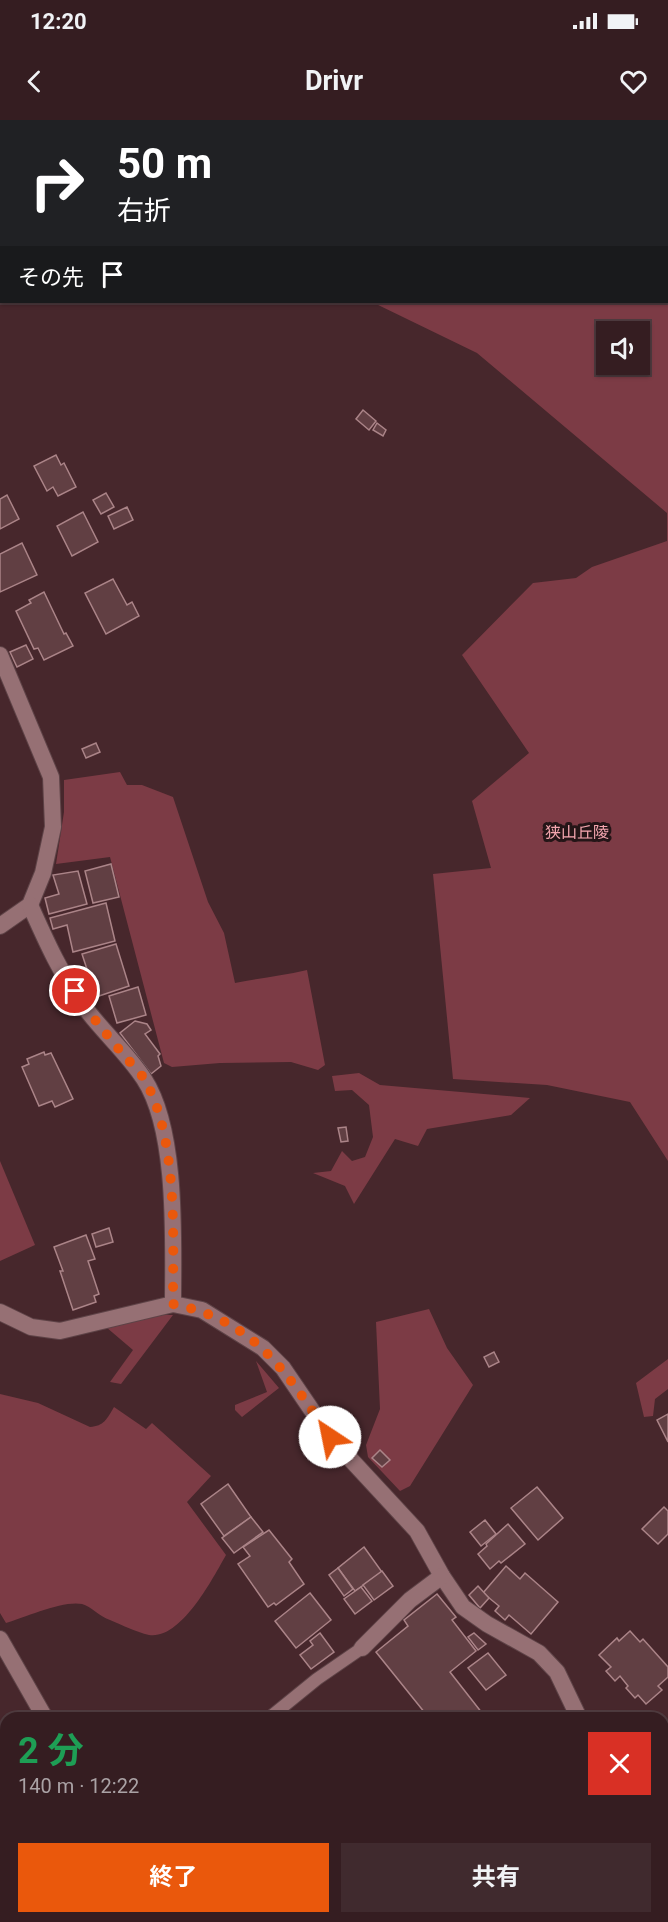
<!DOCTYPE html>
<html lang="ja">
<head>
<meta charset="utf-8">
<style>
	body { margin:0; font-family:Roboto,"Noto Sans JP",sans-serif; background:#402a2e; color:#f1f3f6; height:100vh; display:flex; flex-direction:column; font-size:22px; white-space:nowrap }
	* { box-sizing:border-box; margin:0 }
	p { font-size:20px; color:#aaa2a5 }
	.icon { flex:none; width:33px; height:33px; fill:none; stroke:currentColor; stroke-width:2; stroke-linecap:round; stroke-linejoin:round }
	.map { position:relative; flex:1; overflow:hidden }
	.panel { position:absolute; left:0px; top:1592px; width:669px; height:212px; display:flex; flex-direction:column; background:#351d21; border-radius:18px 18px 0 0; box-shadow:0 2px 4px #0004,0 0 0 2px #4f3b3f }
	.panel>* { flex:none }
	.top-card { position:absolute; left:0px; top:0px; width:669px; height:183px; box-shadow:0 2px 4px #0004,0 0 0 2px #4f3b3f; background:#202124; color:#fff; overflow:hidden }
	.tools { position:absolute; left:596px; top:201px; display:grid; gap:12px }
	.tools a { display:grid; place-items:center; width:54px; height:54px; border-radius:0px; background:#351d21; box-shadow:0 2px 4px #0004,0 0 0 2px #4f3b3f; font-size:30px }
	.pin { position:absolute; display:grid; place-items:center; width:51px; height:51px; color:#fff; margin:-26px; border:3px solid #fff; border-radius:50%; box-shadow:0 2px 6px #0007 }
	.me { position:absolute; width:66px; margin:-33px; rotate:326deg; stroke-linejoin:round; filter:drop-shadow(0 0 4px #0008) }
	.turn { display:flex; align-items:center; gap:21px; height:126px; padding:0 18px; font-size:27px }
	.turn .icon { width:78px; height:78px; stroke-width:2.5 }
	.turn b { display:block; font-size:42px; line-height:51px }
	.then { display:flex; align-items:center; height:57px; padding:0 18px; background:#0003; gap:12px; font-size:22px }
	.round { display:grid; place-items:center; flex:none; width:63px; height:63px; border-radius:0px; background:#402a2e }
	.head { display:flex; align-items:center; justify-content:space-between; height:102px; padding:0 18px }
	h1 { font-size:36px; font-weight:700; line-height:45px; color:#1e9e55 }
	.primary-button { display:flex; gap:12px; margin-top:auto; padding:12px 18px }
	.primary-button a { flex:1; height:69px; border-radius:0px; background:#ea580c; color:#fff; font-size:24px; font-weight:700; line-height:69px; text-align:center }
	.primary-button a+a { background:#402a2e; color:#f1f3f6 }
	.status { display:flex; justify-content:space-between; align-items:center; height:42px; padding:0 30px; background:#351d21; direction:ltr }
	.status svg { height:16px; fill:currentColor }
	header { display:flex; justify-content:space-between; align-items:center; height:78px; padding:0 18px; background:#351d21; font-size:27px; font-weight:700 }
	.map>svg:first-child { display:block }
	.green { fill:#7c3b45; fill-rule:evenodd }
	.lines { fill:none; stroke-linecap:round; stroke-linejoin:round }
	.stream { stroke:#ae5060; stroke-width:8 }
	.building { fill:#613f43; stroke:#ab8488; stroke-width:1.5 }
	.service-casing { stroke:#5e4347; stroke-width:14 }
	.minor-casing { stroke:#5e4347; stroke-width:18 }
	.service { stroke:#967074; stroke-width:12 }
	.minor { stroke:#967074; stroke-width:16 }
	.route { stroke:#ea580c; stroke-width:10; stroke-dasharray:0 18 }
	.labels { text-anchor:middle; dominant-baseline:central; stroke-width:6; stroke-linejoin:round; paint-order:stroke }
	.park-label { font-size:16px; fill:#f4a6af; stroke:#241517 }
</style>
</head>
<body>
<div class="status"><b>12:20</b><svg viewBox="0 0 49 12"><path d="M0 12V9h3v3zM5 12V6h3v6zM10 12V3h3v9zM15 12V0h3v12zM26 1h20v11H26zM47 4h2v5h-2z"/></svg></div>
<header><svg class="icon" aria-label="back" viewBox="0 0 24 24"><path d="M15 5l-7 7 7 7"/></svg>Drivr<svg class="icon" aria-label="heart" viewBox="0 0 24 24"><path d="M12 20l-8-8c-3-5 5-10 8-4 3-6 11-1 8 4z"/></svg></header>
<div class="map">
<svg width="668" height="1802" viewBox="0 0 668 1802">
	<rect width="100%" height="100%" fill="#47272c"/>
	<g class="green">
		<path d="M85,0H668V1041L630,982L547,965L453,959L433,754L491,748L472,681L529,633L462,535L533,463L576,458L592,447L667,421V393L477,233L372,182H668V2ZM606,212H639V244H606Z"/>
		<path d="M120,652L127,665H142L173,677L208,782L224,813L235,863C260,858 282,856 307,850L325,945L318,950L291,942L220,943L172,947L164,943L110,737L56,744L64,692V660Z"/>
		<polygon points="359,953 380,965 530,978 511,995 427,1009 418,1026 395,1019 354,1084 345,1066 313,1053 331,1051 342,1031 352,1041 365,1037 373,1017 369,985 352,970 335,971 332,956"/>
		<polygon points="0,1041 35,1125 0,1141"/>
		<polygon points="429,1189 447,1228 473,1265 410,1366 400,1371 368,1337 366,1325 380,1289 376,1202"/>
		<polygon points="159,1195 173,1195 121,1264 110,1262 133,1230 106,1207"/>
		<polygon points="668,1239 668,1269 655,1279 653,1296 644,1297 636,1263"/>
		<polygon points="256,1241 279,1268 242,1297 235,1290 235,1285 267,1272"/>
		<path d="M0,1274L38,1283L90,1307C104,1306 107,1299 114,1287L146,1309L152,1303L211,1356L187,1382L226,1435C213,1458 181,1520 149,1515C136,1512 122,1505 110,1500C100,1497 91,1486 82,1484C64,1480 25,1497 6,1503L0,1493Z"/>
	</g>
	<g class="lines">
		<g class="stream">
			<polyline points="611,0 613,2"/>
			<polyline points="668,95 668,96"/>
		</g>
	</g>
	<g class="building">
		<polygon points="363,290 376,301 369,310 356,299"/>
		<polygon points="377,303 386,310 383,316 373,310"/>
		<polygon points="56,335 61,345 64,343 76,367 58,376 53,367 47,371 34,346"/>
		<polygon points="106,373 114,387 101,394 93,380"/>
		<polygon points="7,375 19,399 0,409 0,379"/>
		<polygon points="127,387 133,400 114,409 108,396"/>
		<polygon points="83,392 98,422 72,436 57,406"/>
		<polygon points="22,423 37,455 0,472 0,434"/>
		<polygon points="113,459 127,485 132,482 139,496 106,514 85,473"/>
		<polygon points="44,472 64,514 66,513 73,526 44,540 38,528 34,529 16,491 31,483 29,480"/>
		<polygon points="26,525 33,539 17,547 10,532"/>
		<polygon points="96,623 100,632 86,638 82,629"/>
		<polygon points="111,744 119,777 93,783 85,751"/>
		<polygon points="78,751 87,784 49,794 45,778 59,774 53,755"/>
		<polygon points="106,783 115,821 73,832 67,805 53,809 50,798"/>
		<polygon points="116,824 129,866 96,877 82,834"/>
		<polygon points="138,867 146,895 117,903 109,876"/>
		<polygon points="135,901 147,904 151,910 145,914 160,934 158,936 161,946 151,954 120,913"/>
		<polygon points="44,932 45,935 51,933 73,979 55,987 52,981 39,986 22,947 29,944 27,939"/>
		<polygon points="346,1007 348,1021 341,1022 338,1008"/>
		<polygon points="109,1108 113,1122 96,1127 92,1114"/>
		<polygon points="86,1115 95,1139 88,1141 99,1174 94,1176 96,1182 73,1190 60,1151 63,1151 54,1127"/>
		<polygon points="494,1232 499,1242 489,1247 484,1237"/>
		<polygon points="668,1294 668,1322 657,1300"/>
		<polygon points="380,1330 390,1340 382,1347 372,1338"/>
		<polygon points="228,1364 251,1397 224,1416 201,1384"/>
		<polygon points="537,1367 563,1398 538,1420 511,1388"/>
		<polygon points="664,1387 668,1391 668,1414 658,1424 642,1409"/>
		<polygon points="251,1397 263,1412 234,1433 222,1418"/>
		<polygon points="485,1400 496,1414 481,1426 470,1412"/>
		<polygon points="508,1404 525,1424 501,1443 499,1441 490,1449 478,1434 487,1426 486,1424"/>
		<polygon points="269,1410 292,1439 289,1442 304,1464 276,1485 274,1483 268,1487 238,1444 250,1436 243,1427"/>
		<polygon points="364,1427 382,1452 355,1471 338,1448"/>
		<polygon points="506,1446 520,1459 525,1453 558,1482 531,1514 509,1495 505,1500 495,1491 499,1486 483,1473"/>
		<polygon points="338,1448 353,1469 344,1476 329,1455"/>
		<polygon points="382,1451 393,1466 374,1480 363,1465"/>
		<polygon points="478,1466 489,1478 480,1488 469,1475"/>
		<polygon points="361,1467 372,1481 355,1494 344,1479"/>
		<polygon points="310,1473 331,1500 296,1528 275,1501"/>
		<polygon points="437,1474 456,1497 452,1500 476,1531 450,1552 486,1598 429,1598 376,1532 408,1506 404,1500"/>
		<polygon points="630,1511 640,1522 643,1519 668,1547 668,1557 658,1566 662,1570 646,1584 638,1575 635,1578 626,1568 628,1566 620,1556 615,1561 606,1551 611,1547 599,1535 617,1518 619,1521"/>
		<polygon points="320,1513 334,1532 311,1549 300,1535 313,1525 310,1521"/>
		<polygon points="474,1513 486,1524 478,1530 468,1517"/>
		<polygon points="488,1533 506,1555 486,1570 468,1548"/>
		<polygon points="6,1661 6,1713 0,1703 0,1665"/>
		<polygon points="668,1755 668,1802 648,1802 645,1797 663,1797 663,1758"/>
		<polygon points="6,1756 6,1797 27,1797 30,1802 0,1802 0,1759"/>
		<polygon points="189,1797 251,1797 254,1802 192,1802"/>
		<polygon points="580,1797 598,1797 603,1802 575,1802"/>
	</g>
	<g class="lines">
		<g class="service-casing">
			<polyline id="service" points="269,1598 317,1559 362,1528"/>
		</g>
		<g class="minor-casing">
			<g id="minor">
				<polyline points="0,535 51,657 53,707 43,753 30,785 0,806"/>
				<path d="M30,785C46,821 62,857 86,889C104,913 128,934 144,959C178,1011 173,1123 173,1184"/>
				<polyline points="0,1192 31,1207 60,1211 173,1184 202,1190 263,1228 283,1248 330,1317 417,1411 442,1456 463,1487 487,1504 539,1533 557,1552 579,1598"/>
				<polyline points="0,1519 45,1598"/>
				<polyline points="362,1528 410,1480 442,1456"/>
				<polyline points="663,1711 668,1709"/>
				<polyline points="158,1797 161,1802"/>
				<polyline points="550,1802 556,1797"/>
			</g>
		</g>
		<use href="#service" class="service"/>
		<use href="#minor" class="minor"/>
	</g>
	<g class="lines">
		<path class="route" d="M75,871C89,895 108,915 125,937C132,944 141,953 146,962C178,1022 173,1116 173,1184C256,1201 286,1252 330,1317"/>
	</g>
	<g class="labels">
		<g class="park-label">
			<text x="577" y="712">狭山丘陵</text>
		</g>
	</g>
</svg>
<div class="tools">
<a><svg class="icon" aria-label="sound" viewBox="0 0 24 24"><path d="M4 9h4l5-4v14l-5-4H4zM17 9q2 3 0 6"/></svg></a>
</div>
<div class="pin" style="left:75px;top:871px;background:#d93025"><svg class="icon" aria-label="arrive" viewBox="0 0 24 24"><path d="M6 21V4h12l-3 4 3 4H6"/></svg></div>
<svg class="me" style="left:330px;top:1317px" viewBox="-20 -20 40 40"><circle r="19" fill="#fff"/><path d="M0-13L10 11 0 6-10 11z" fill="#ea580c"/></svg>
<div class="top-card">
<div class="turn"><svg class="icon" aria-label="right" viewBox="0 0 24 24"><path d="M7 20v-9h11M14 6l5 5-5 5"/></svg><div><b>50 m</b>右折</div></div>
<div class="then">その先<svg class="icon" aria-label="arrive" viewBox="0 0 24 24"><path d="M6 21V4h12l-3 4 3 4H6"/></svg></div>
</div>
<section class="panel">
<div class="head"><div><h1>2 分</h1><p>140 m · 12:22</p></div><a class="round" style="background:#d93025;color:#fff"><svg class="icon" aria-label="close" viewBox="0 0 24 24"><path d="M6 6l12 12M18 6L6 18"/></svg></a></div>
<div class="primary-button"><a>終了</a><a>共有</a></div>
</section>
</div>
</body>
</html>
